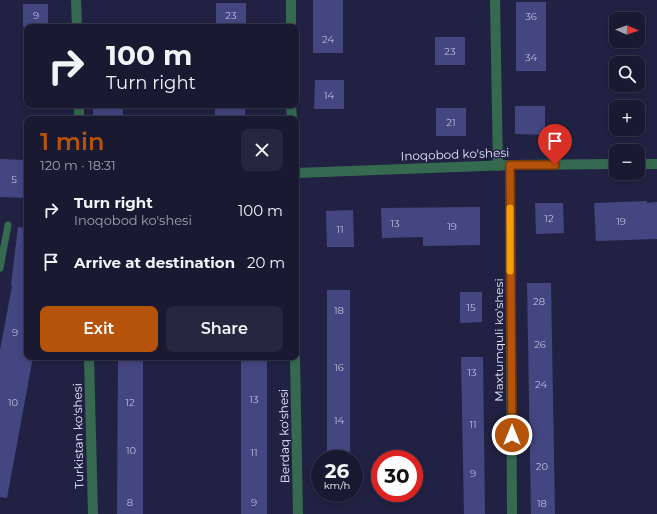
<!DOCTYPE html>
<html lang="en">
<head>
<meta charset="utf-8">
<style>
	body { margin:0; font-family:Montserrat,sans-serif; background:#26273e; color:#f1f3f6; height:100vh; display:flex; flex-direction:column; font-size:15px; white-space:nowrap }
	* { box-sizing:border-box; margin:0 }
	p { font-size:13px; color:#9fa1ac }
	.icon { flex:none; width:22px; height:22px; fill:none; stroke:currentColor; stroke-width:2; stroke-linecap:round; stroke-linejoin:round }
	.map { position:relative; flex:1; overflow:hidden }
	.sheet { position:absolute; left:24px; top:116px; width:275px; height:244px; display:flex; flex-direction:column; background:#191a32; border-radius:8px; box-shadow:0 2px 6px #0003,0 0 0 1px #37384d }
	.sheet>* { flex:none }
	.hud { position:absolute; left:24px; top:24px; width:275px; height:84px; border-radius:8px; box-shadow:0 2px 6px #0003,0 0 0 1px #37384d; background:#191a32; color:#f1f3f6; overflow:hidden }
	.needle { width:26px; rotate:92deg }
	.fabs { position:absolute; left:609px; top:12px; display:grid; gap:8px }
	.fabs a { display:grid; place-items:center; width:36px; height:36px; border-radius:8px; background:#191a32; box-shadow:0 2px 6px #0003,0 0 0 1px #37384d; font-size:20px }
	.speed { position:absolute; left:311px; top:450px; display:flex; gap:8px; font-size:20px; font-weight:700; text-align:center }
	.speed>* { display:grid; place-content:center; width:52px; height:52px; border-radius:50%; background:#191a32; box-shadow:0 2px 6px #0003,0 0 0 1px #37384d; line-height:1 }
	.speed small { font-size:10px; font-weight:400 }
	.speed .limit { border:6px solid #d22; background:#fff; color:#111 }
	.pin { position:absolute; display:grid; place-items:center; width:34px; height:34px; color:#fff; margin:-41px -17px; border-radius:50% 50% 50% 0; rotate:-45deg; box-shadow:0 0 4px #0007 }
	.pin .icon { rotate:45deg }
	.me { position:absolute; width:44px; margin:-22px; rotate:0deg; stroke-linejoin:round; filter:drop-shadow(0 0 3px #0008) }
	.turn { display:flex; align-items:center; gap:14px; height:84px; padding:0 16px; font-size:18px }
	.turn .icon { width:52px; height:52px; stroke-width:2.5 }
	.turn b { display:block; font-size:28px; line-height:34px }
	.round { display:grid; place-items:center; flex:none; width:42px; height:42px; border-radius:8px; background:#26273e }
	.overview { display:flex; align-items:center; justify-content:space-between; height:68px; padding:0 16px }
	h1 { font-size:24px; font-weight:600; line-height:30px; color:#b45309 }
	.cta { display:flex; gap:8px; margin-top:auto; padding:8px 16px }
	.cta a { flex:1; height:46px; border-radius:8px; background:#b45309; color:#fff; font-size:16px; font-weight:600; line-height:46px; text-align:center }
	.cta a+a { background:#26273e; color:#f1f3f6 }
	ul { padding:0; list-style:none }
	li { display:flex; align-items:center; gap:12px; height:52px; padding:0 16px }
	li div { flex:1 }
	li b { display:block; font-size:15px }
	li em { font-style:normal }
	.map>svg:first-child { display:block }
	.building { fill:#444681 }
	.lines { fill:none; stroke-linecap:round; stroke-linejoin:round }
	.lane { stroke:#366a50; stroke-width:7 }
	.street { stroke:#366a50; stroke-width:10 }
	.route-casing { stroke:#753606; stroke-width:10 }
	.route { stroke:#b45309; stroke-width:7 }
	.slow { stroke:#f59e0b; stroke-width:7 }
	.labels { text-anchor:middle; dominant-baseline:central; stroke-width:3; stroke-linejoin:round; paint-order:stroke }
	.number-label { font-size:10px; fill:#bbbedd }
	.street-label { font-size:12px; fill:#e3e6fc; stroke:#212243 }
</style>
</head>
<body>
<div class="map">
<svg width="657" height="514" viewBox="0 0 657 514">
	<rect width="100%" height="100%" fill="#212243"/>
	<g class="building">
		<rect x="313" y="0" width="30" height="53"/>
		<rect x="516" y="2" width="30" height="69"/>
		<rect x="216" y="3" width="30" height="24"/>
		<rect x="23" y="4" width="25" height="23"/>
		<rect x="435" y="37" width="30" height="28"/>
		<polygon points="315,80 344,80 344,109 314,109"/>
		<rect x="93" y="105" width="30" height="14"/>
		<rect x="215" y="105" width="30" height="14"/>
		<polygon points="515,106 545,106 545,135 515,134"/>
		<rect x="436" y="108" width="30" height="28"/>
		<polygon points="0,159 27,160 27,198 0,197"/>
		<polygon points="647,201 647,203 657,202 657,239 596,241 594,203"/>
		<polygon points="535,203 563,203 564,233 536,234"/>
		<polygon points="480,207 480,245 423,246 423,237 382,238 381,208"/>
		<polygon points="353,210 354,247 327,247 326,211"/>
		<polygon points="18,227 27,228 27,357 33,357 7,498 0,497 0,350 12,286 11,285"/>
		<polygon points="527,283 551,283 555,514 531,514"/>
		<rect x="327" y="290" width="23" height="169"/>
		<polygon points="460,292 482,292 482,322 460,323"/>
		<polygon points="118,357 143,357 143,514 117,514"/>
		<rect x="241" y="357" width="26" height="157"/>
		<polygon points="461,357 483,357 485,514 464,514"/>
	</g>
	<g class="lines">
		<polyline class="lane" points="0,268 8,225"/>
		<g class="street">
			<polyline points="76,0 77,27"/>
			<polyline points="291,0 291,27"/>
			<polyline points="495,0 498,166"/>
			<polyline points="79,105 79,119"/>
			<polyline points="291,105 292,119"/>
			<polyline points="638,164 657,164"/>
			<polyline points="510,165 512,514"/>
			<polyline points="296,173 510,165 616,164"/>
			<polyline points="89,357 93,514"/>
			<polyline points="295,357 298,514"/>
		</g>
	</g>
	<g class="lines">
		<g class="route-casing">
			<polyline id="route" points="512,435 510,165 555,165"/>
		</g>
		<use href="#route" class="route"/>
		<polyline class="slow" points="510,208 510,271"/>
	</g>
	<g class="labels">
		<g class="number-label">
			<text x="36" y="15">9</text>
			<text x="231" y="15">23</text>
			<text x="531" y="16">36</text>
			<text x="328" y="39">24</text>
			<text x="450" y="51">23</text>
			<text x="531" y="57">34</text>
			<text x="329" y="95">14</text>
			<text x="451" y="122">21</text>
			<text x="14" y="179">5</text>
			<text x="549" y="218">12</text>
			<text x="621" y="221">19</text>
			<text x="395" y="223">13</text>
			<text x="452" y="226">19</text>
			<text x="340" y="229">11</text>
			<text x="539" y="301">28</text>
			<text x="471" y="307">15</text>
			<text x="339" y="310">18</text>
			<text x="15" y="332">9</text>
			<text x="540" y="344">26</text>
			<text x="339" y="367">16</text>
			<text x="472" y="372">13</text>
			<text x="541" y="384">24</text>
			<text x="254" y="399">13</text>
			<text x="13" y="402">10</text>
			<text x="130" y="402">12</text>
			<text x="339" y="420">14</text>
			<text x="473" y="424">11</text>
			<text x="131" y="450">10</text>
			<text x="254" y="452">11</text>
			<text x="542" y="466">20</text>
			<text x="473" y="473">9</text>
			<text x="130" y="502">8</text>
			<text x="254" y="502">9</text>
			<text x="542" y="503">18</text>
		</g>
		<g class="street-label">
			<text transform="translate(455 154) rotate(-2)">Inoqobod ko'shesi</text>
			<text transform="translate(498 340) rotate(-90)">Maxtumquli ko'shesi</text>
			<text transform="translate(78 436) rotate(-91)">Turkistan ko'shesi</text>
			<text transform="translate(284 436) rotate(-91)">Berdaq ko'shesi</text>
		</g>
	</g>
</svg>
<div class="fabs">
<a><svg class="needle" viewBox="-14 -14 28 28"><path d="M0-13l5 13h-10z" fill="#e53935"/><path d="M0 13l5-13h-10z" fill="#9fa1ac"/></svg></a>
<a><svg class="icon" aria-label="search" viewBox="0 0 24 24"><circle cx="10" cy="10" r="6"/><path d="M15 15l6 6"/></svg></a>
<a>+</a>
<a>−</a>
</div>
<div class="speed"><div>26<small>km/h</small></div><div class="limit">30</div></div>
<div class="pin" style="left:555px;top:165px;background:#d93025"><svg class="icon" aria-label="arrive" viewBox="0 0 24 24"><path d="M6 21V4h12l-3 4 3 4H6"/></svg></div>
<svg class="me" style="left:512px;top:435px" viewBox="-20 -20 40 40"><circle r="17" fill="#b45309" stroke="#fff" stroke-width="3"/><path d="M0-11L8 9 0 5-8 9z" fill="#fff"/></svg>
<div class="hud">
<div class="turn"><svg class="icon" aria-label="right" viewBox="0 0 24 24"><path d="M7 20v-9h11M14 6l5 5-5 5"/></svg><div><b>100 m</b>Turn right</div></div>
</div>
<section class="sheet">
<div class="overview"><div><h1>1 min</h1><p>120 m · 18:31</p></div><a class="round"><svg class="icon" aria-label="close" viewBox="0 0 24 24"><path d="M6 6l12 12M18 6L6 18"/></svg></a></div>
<ul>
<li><svg class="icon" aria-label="right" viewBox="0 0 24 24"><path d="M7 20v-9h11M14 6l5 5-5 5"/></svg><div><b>Turn right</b><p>Inoqobod ko'shesi</p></div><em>100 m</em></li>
<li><svg class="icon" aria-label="arrive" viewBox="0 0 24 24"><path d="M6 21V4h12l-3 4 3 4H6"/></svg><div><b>Arrive at destination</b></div><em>20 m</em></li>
</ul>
<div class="cta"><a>Exit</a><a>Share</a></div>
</section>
</div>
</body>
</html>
